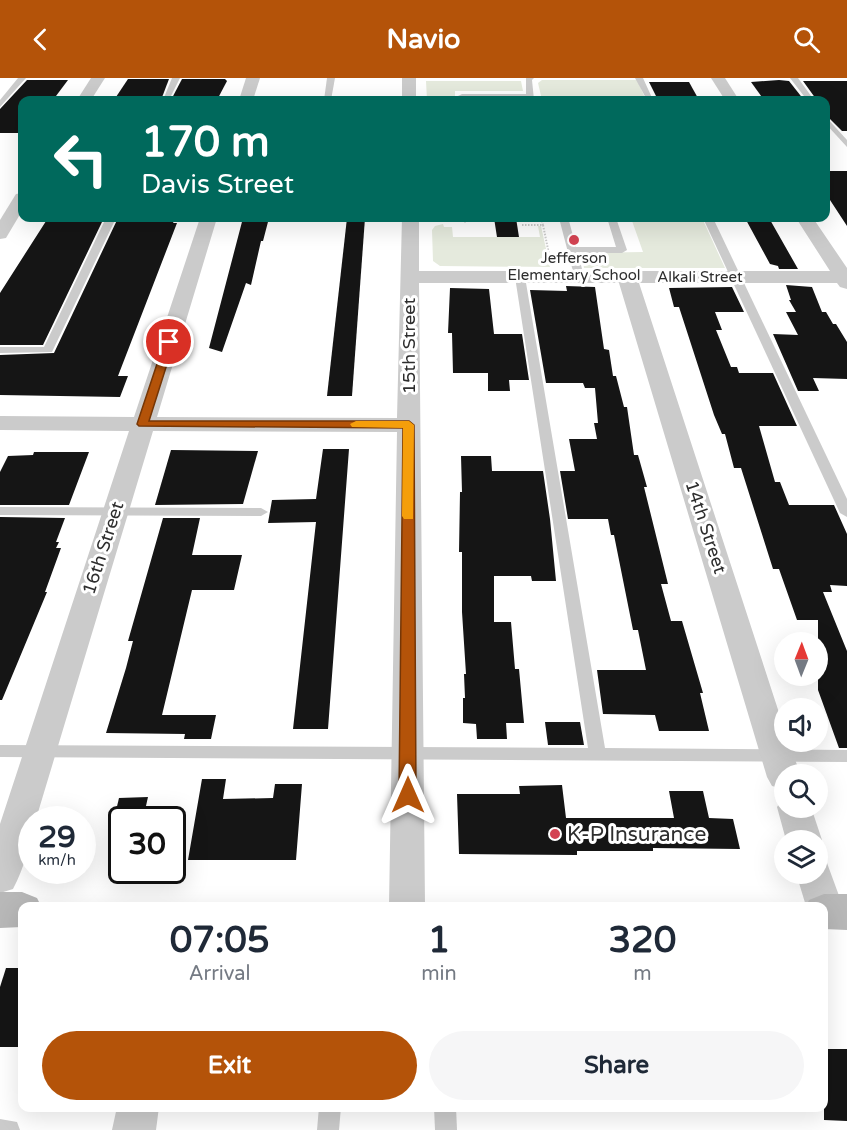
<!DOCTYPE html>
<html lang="en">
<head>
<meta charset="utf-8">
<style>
	body { margin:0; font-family:"Varela Round",sans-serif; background:#f6f6f7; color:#1f2937; height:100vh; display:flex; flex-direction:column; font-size:22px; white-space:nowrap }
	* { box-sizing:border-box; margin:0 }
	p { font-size:20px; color:#747a83 }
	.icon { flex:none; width:33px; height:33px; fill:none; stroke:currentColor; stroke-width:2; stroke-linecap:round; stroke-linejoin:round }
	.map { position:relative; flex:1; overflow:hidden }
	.side { position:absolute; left:18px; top:824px; width:810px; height:210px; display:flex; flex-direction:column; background:#fff; border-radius:12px; box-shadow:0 6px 24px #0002 }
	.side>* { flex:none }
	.top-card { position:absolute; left:18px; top:18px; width:812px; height:126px; border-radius:12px; box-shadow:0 6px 24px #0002; background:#00695c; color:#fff; overflow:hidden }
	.needle { width:39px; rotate:1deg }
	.fabs { position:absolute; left:774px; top:554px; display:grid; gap:12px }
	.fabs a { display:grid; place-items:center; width:54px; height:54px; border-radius:50%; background:#fff; box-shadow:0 6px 24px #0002; font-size:30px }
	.speed { position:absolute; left:18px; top:728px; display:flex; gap:12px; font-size:30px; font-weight:700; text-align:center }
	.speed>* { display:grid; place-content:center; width:78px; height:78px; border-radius:50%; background:#fff; box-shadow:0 6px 24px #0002; line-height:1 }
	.speed small { font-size:15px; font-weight:400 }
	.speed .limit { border:3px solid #111; border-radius:9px; background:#fff; color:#111 }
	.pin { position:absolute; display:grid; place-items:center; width:51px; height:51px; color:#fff; margin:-26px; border:3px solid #fff; border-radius:50%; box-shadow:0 2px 6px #0007 }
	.me { position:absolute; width:66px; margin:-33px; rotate:0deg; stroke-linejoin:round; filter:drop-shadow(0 0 4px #0008) }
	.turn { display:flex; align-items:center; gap:21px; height:126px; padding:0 24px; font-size:27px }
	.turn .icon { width:78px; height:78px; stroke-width:2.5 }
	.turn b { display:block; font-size:42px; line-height:51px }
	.eta { display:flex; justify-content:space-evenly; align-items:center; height:102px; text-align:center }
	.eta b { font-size:36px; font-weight:800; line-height:42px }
	.cta { display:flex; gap:12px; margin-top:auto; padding:12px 24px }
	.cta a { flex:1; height:69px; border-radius:36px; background:#b45309; color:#fff; font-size:24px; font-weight:800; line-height:69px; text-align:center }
	.cta a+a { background:#f6f6f7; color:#1f2937 }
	header { display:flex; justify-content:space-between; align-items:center; height:78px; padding:0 24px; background:#b45309; color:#fff; font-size:27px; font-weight:800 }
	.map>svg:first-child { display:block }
	.green { fill:#e5eadd }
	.building { fill:#151515 }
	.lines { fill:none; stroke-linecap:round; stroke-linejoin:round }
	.path { stroke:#cbcbcb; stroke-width:2; stroke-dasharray:1.5 1.5; stroke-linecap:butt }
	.lane { fill:#cbcbcb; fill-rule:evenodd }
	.street { fill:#cbcbcb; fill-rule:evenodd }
	.secondary { fill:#b8b8b8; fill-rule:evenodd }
	.route { fill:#b45309; stroke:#753606; stroke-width:1.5 }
	.slow { fill:#f59e0b }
	.poi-dot { fill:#d34352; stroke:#fff; stroke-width:2 }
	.labels { text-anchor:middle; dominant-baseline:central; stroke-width:6; stroke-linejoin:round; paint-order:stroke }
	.far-poi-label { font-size:15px; fill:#2e2e2e; stroke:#fff }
	.far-street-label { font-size:15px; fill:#2e2e2e; stroke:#fff }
	.street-label { font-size:18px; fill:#2e2e2e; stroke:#fff }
	.near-poi-label { font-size:21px; fill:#2e2e2e; stroke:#fff; text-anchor:start }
</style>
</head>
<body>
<header><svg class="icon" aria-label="back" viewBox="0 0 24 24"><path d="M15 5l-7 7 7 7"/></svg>Navio<svg class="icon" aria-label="search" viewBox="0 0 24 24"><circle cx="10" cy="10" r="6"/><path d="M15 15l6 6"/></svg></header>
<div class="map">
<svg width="847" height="1052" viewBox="0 0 847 1052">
	<rect width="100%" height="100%" fill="#fff"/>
	<g class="green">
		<polygon points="542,2 637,2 646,22 542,22 538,5"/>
		<polygon points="426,3 521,3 523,13 455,13 455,22 427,22"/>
		<polygon points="631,140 702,140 725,190 584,190 582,177 583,175 643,174"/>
		<polygon points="443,146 444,149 452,149 453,159 540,159 538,148 541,148 550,189 440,188 433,183 432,152 435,148"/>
	</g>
	<g class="building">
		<polygon points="128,1 169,1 161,22 114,22"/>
		<polygon points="182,1 225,1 227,3 217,22 171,22"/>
		<polygon points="27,2 68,2 53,22 22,22 22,55 0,55 0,31"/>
		<polygon points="779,2 789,3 804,22 764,22 751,4"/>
		<polygon points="803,3 847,3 847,53 842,53 825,36 825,21 816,21"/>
		<polygon points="649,4 689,4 699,22 658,22"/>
		<polygon points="825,93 847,93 847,148 830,122 825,122"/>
		<polygon points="48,140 70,140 68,144 102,144 43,267 0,267 0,215"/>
		<polygon points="118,140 176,140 173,145 177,145 118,298 128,298 120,319 0,317 0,277 54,275"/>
		<polygon points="243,140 269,140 263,163 261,163 251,207 246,205 222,274 209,270"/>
		<polygon points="347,140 365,140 352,318 327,318"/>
		<polygon points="494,140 516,140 519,159 497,159"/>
		<polygon points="745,140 769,140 798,191 779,191 778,188 770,186"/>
		<polygon points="786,207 812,209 822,234 826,234 833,246 836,246 847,264 847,301 813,300 819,313 798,313 773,256 798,257 786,234 796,234 789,222 791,222"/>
		<polygon points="566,208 595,209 604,271 609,272 613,298 616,298 624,329 627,329 634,377 638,377 647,409 644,409 668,506 661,506 671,543 682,543 703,615 700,615 709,653 659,653 655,637 603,636 597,592 646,592 638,552 633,552 614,457 611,457 608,441 568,441 560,393 575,393 569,361 597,361 594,345 598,345 595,310 585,310 583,305 546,305 530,212 567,213"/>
		<polygon points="732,209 744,234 715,234 722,252 716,252 731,289 737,289 739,295 773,295 797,348 759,348 775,404 780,404 789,427 834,427 847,456 847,508 830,507 832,514 823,514 847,573 847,670 839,670 818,612 818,542 797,542 779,491 773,491 741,390 734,390 725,356 722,356 714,337 679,229 674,229 669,210"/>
		<polygon points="450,210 489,211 494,256 522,256 529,302 509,302 510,313 488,313 488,295 453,295 452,255 448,255"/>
		<polygon points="323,371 349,371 328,651 293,651 316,444 268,445 272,422 316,421"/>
		<polygon points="171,372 258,373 243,426 155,427"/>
		<polygon points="34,374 89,374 69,427 0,427 0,394 8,378 33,377"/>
		<polygon points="461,378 491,378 492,393 543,393 550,441 556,503 532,503 531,498 494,498 494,544 511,544 515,591 519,591 524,645 506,645 507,661 477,661 476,646 463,645 463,620 465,620 464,596 466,596 462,534 462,474 459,474 460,414 462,414"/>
		<polygon points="0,439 65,440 56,464 59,464 56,470 61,470 45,514 47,514 2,622 0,622"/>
		<polygon points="163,440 200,440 192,477 242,477 234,512 192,512 162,637 216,637 211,661 184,661 185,656 106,655 126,590 133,563 128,563"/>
		<polygon points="545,644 580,644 584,667 548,667"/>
		<polygon points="202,701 226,701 223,721 273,720 275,706 302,706 296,782 188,782"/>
		<polygon points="562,707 566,740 674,740 669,713 703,713 709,740 733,741 740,771 653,770 653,773 577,773 577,777 459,776 457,716 520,716 519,708"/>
		<polygon points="148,719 143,741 114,741 119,720"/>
		<polygon points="6,890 22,890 22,969 0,969 0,909"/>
		<polygon points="824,971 847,971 847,1043 824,1042"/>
	</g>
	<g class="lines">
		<g class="path">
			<polyline points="465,140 465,145"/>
			<polyline points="541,140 543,147"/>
			<polyline points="429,142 458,140"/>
			<polyline points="522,147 543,147 550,181"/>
		</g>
		<g class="lane">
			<polygon points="18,0 26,0 0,29 0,22"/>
			<polygon points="172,0 180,0 169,22 163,22"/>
			<polygon points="327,0 335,0 331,22 324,22"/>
			<polygon points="526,0 534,0 532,2 534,22 528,22 527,20 458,22 458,18 462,16 526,16"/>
			<polygon points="635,0 643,0 653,22 647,22"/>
			<polygon points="790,0 798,0 814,22 807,22"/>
			<polygon points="825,38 847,62 847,69 825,45"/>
			<polygon points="106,140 116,140 52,274 0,275 0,269 44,269"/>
			<path d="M559,140H616L627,172L622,175H578L584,199L575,201ZM569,143H608L616,169H576Z"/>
			<polygon points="703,140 713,140 847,421 847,439 840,435"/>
			<polygon points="520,196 525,199 605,670 847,672 847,684 0,679 0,667 588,670 515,199"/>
			<polygon points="0,429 261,430 268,434 261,438 0,437"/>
			<polygon points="319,1029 341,1029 339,1052 317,1052"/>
			<polygon points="434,1029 456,1029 457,1052 435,1052"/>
			<polygon points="0,1041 17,1044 20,1052 0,1052"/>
		</g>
		<g class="street">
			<polygon points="91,0 105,0 91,22 77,22"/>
			<polygon points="246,0 260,0 253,22 239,22"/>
			<rect x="402" y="0" width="14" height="22"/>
			<polygon points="711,0 725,0 739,22 725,22"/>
			<polygon points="22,115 22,133 6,160 0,161 0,142 16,116"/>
			<path d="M200,140H217L157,339L397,340L402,140H419V193H830L796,140H813L847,190V211L840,209L837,205H639L784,650V663H789L800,696H784V711L772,708L767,699L619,205H419L425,828H389L397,354L153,353L36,741H32C32,764 24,790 13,811L0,815V746L129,353L0,352V338L134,339Z"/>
			<polygon points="784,719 784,729 811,729 822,762 818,770 818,762 786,762 777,729"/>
			<polygon points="818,782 827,785 845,834 839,845 824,848 824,828 806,828 796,795 818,795"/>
			<polygon points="117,1029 159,1029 156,1052 112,1052"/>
		</g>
		<g class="secondary">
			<polygon points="0,814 22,814 37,820 41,828 22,828 22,849 0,850"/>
			<polygon points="824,816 847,816 847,852 824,851 824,828 806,828 809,822"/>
		</g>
	</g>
	<polygon class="route" points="165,262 174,264 149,343 409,343 414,347 416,717 413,721 402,721 399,717 403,350 139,348 137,346"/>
	<polygon class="slow" points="356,343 409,343 414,347 413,441 404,441 402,438 403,350 352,349 350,346"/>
	<g class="poi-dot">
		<circle cx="574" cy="162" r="6"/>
		<circle cx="555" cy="756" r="6"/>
	</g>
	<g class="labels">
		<g class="far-poi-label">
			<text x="574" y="180">Jefferson<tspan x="574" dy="17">Elementary School</tspan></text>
		</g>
		<g class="far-street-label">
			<text x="700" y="199">Alkali Street</text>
		</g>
		<g class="street-label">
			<text transform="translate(409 268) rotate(-90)">15th Street</text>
			<text transform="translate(706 449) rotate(72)">14th Street</text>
			<text transform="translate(103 470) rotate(-72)">16th Street</text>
		</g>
		<g class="near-poi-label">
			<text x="567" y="756">K-P Insurance</text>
		</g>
	</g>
</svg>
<div class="fabs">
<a><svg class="needle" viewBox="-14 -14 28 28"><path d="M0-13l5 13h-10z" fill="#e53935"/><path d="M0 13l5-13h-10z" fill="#747a83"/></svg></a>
<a><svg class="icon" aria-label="sound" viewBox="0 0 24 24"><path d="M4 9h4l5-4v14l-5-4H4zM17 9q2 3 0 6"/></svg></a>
<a><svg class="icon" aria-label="search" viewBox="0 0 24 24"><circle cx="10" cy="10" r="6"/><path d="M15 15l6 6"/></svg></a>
<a><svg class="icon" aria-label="layers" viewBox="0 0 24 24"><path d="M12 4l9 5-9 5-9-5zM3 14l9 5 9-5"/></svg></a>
</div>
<div class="speed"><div>29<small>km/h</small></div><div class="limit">30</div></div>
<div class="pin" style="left:169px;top:264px;background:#d93025"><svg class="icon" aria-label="arrive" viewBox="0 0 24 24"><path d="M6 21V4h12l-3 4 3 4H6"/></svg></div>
<svg class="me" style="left:408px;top:717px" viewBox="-20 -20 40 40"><path d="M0-17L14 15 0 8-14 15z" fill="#b45309" stroke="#fff" stroke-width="4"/></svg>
<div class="top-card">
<div class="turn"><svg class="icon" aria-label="left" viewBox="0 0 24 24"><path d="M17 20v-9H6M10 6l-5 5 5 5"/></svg><div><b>170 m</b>Davis Street</div></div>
</div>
<section class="side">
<div class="eta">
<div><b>07:05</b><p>Arrival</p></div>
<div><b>1</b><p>min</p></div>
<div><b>320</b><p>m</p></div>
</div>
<div class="cta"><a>Exit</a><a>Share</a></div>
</section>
</div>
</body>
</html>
